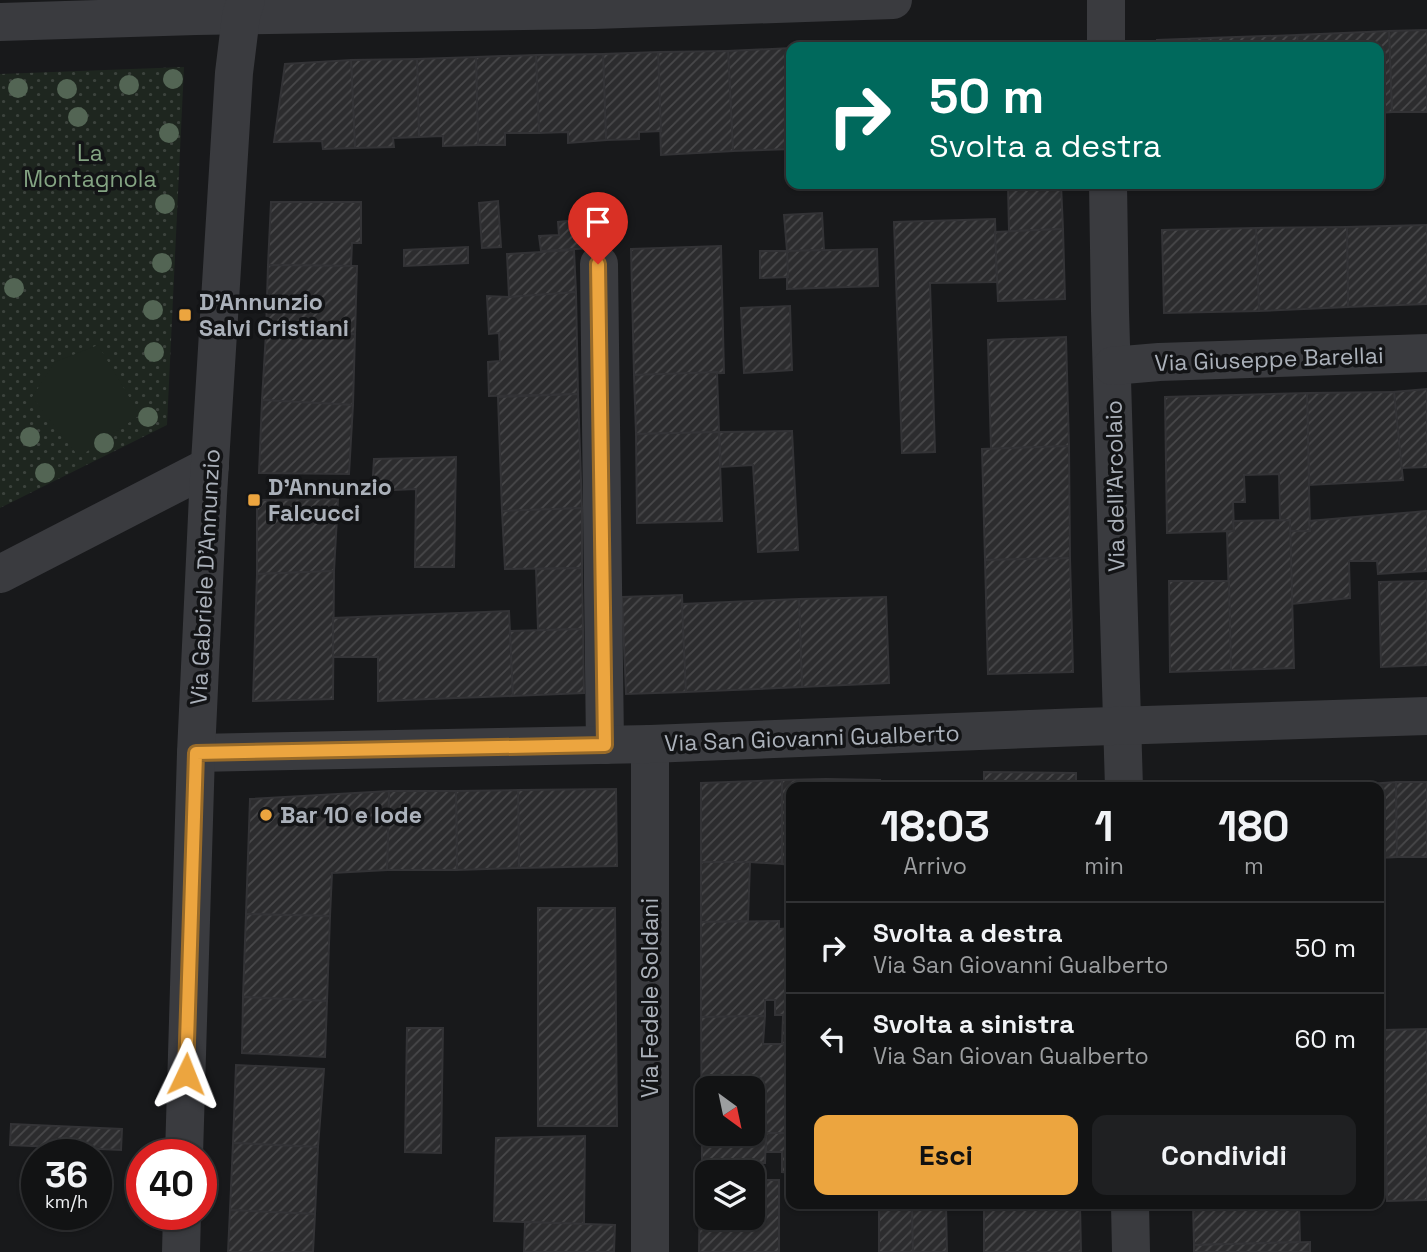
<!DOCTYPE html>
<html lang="it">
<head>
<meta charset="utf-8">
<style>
	body { margin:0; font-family:"Space Grotesk",sans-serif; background:#1f2022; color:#f1f3f6; height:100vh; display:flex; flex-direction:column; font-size:26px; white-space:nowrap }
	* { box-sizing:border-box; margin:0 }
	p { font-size:23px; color:#9c9ea0 }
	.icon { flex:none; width:38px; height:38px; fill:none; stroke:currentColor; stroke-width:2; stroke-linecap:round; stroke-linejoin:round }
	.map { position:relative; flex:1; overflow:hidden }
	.sheet { position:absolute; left:786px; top:782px; width:598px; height:427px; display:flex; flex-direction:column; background:#121314; border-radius:14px; box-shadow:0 2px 5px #0004,0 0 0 2px #313234 }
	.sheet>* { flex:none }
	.top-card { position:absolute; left:786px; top:42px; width:598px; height:147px; border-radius:14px; box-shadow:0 2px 5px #0004,0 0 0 2px #313234; background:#00695c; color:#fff; overflow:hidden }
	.needle { width:46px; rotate:147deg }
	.controls { position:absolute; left:695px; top:1076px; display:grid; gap:14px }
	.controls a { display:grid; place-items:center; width:70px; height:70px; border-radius:14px; background:#121314; box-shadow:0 2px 5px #0004,0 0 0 2px #313234; font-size:35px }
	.speed { position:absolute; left:21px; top:1139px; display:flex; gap:14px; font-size:35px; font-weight:700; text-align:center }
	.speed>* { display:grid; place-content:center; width:91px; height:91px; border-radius:50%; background:#121314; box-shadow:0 2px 5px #0004,0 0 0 2px #313234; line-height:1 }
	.speed small { font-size:18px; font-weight:400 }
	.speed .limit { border:10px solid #d22; background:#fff; color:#111 }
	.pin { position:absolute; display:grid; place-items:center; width:60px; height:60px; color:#fff; margin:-72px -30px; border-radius:50% 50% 50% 0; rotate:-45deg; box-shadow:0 0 7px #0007 }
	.pin .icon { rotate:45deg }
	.me { position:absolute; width:77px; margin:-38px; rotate:2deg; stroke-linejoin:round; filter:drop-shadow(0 0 5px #0008) }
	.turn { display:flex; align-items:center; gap:24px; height:147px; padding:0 28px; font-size:32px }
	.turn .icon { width:91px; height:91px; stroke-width:2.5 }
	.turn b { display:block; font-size:49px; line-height:60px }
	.eta { display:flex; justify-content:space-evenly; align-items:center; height:119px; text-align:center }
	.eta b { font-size:42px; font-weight:800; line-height:49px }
	.primary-button { display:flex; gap:14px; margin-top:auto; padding:14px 28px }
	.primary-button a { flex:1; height:80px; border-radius:14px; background:#eca53f; color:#111; font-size:28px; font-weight:800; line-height:80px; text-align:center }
	.primary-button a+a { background:#1f2022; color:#f1f3f6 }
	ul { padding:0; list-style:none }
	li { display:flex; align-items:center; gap:21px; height:91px; padding:0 28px; border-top:2px solid #313234 }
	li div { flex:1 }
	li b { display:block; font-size:26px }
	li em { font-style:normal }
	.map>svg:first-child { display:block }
	.park { fill:url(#park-dots) }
	.pitch { fill:#1e261f }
	.building { fill:url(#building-hatch); stroke:#333336; stroke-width:2; fill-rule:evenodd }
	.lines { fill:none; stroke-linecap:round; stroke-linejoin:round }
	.minor { stroke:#3a3b3f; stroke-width:38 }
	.tree { fill:#536554 }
	.route-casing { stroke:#996b29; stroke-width:18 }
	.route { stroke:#eca53f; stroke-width:12 }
	.poi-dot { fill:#eca53f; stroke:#131416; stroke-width:2.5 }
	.labels { text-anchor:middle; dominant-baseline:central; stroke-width:7; stroke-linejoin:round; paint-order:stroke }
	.park-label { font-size:23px; fill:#84a483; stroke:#131416 }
	.poi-label { font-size:23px; font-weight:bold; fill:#abb1ba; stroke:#131416; text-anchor:start }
	.street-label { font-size:23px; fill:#abb1ba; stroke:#131416 }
</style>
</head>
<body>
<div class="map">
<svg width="1427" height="1252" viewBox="0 0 1427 1252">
	<defs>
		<pattern id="park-dots" width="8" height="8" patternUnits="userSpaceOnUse" patternTransform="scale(1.75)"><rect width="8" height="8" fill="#1e261f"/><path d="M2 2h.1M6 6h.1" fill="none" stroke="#3c433d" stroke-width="1.8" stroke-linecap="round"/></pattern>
		<pattern id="building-hatch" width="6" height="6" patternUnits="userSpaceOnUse" patternTransform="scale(1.75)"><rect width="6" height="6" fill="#2c2c2e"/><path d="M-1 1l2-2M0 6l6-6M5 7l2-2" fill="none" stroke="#48484a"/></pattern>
	</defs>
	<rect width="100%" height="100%" fill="#18191b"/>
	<polygon class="park" points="184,67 167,425 0,508 0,74"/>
	<polygon class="pitch" points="98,345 140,415 79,457 32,397 55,362"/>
	<g class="building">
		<polygon points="1427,30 1427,112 1392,112 1389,31"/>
		<polygon points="1389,31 1392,112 1379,113 1379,47 1298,47 1297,35"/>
		<polygon points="1297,35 1298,47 1210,47 1209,38"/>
		<polygon points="1209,38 1210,47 1157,47 1157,40"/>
		<polygon points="791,48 791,149 733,151 728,51"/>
		<polygon points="728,51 733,151 661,155 658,52"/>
		<polygon points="658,52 661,131 639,132 639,139 606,140 603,54"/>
		<polygon points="603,54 606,140 568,143 568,132 539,133 536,55"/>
		<polygon points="536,55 539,133 505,133 505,145 478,145 476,57"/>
		<polygon points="476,57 478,145 443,146 443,136 419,137 417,59"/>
		<polygon points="417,59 419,137 393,138 394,147 355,148 351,60"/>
		<polygon points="351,60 355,148 323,149 322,141 274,142 285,64"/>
		<polygon points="969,184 1061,184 969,187"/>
		<polygon points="1061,184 1063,229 1009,231 1008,186"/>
		<polygon points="498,201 501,247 482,248 479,203"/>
		<polygon points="271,202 361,202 361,243 352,243 351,266 268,265"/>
		<polygon points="822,213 824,250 787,251 784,215"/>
		<polygon points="590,219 592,248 541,251 539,236 559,235 558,222"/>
		<polygon points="995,219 997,282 930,283 935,452 902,453 894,222"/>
		<polygon points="1427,225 1427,304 1348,307 1347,227"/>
		<polygon points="1347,227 1348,307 1259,311 1256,228"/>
		<polygon points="1256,228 1259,311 1164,313 1162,230"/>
		<polygon points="1063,229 1065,299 998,301 995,232"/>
		<polygon points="721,246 724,373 634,375 631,249"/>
		<polygon points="468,247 468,263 404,266 404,250"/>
		<polygon points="877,249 878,286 787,289 787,251"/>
		<polygon points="574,250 576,292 509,297 507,254"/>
		<polygon points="760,251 787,251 788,277 760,278"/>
		<polygon points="268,265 357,266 355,334 266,332"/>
		<polygon points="576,292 578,394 489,396 488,362 500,361 499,333 489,334 487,296 509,297"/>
		<polygon points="790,306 792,370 744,373 741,308"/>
		<polygon points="266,332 355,334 353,405 262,400"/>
		<polygon points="1066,337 1069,446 991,449 988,340"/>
		<polygon points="717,372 719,432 636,434 634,375"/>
		<polygon points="1427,389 1427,467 1401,468 1394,392"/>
		<polygon points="1394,392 1403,480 1309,485 1307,393"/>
		<polygon points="1307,393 1310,531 1290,531 1290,520 1280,520 1279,474 1244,475 1245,502 1233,502 1234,531 1167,533 1165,397"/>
		<polygon points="578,394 582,508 502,511 498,397"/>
		<polygon points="262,400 353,405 349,474 259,473"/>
		<polygon points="792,431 798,550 758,552 753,465 721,467 719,432"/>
		<polygon points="719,432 722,521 637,523 636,434"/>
		<polygon points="1069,446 1070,558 985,560 982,449"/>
		<polygon points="456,457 454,567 415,567 416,489 372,491 374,459"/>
		<polygon points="338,499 334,571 257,574 257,500"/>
		<polygon points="582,508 582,568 505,569 502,511"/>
		<polygon points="1427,511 1427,571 1378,574 1377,561 1349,561 1350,598 1292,604 1290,531 1310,531 1309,521"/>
		<polygon points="1290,520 1294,668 1231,670 1227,532 1234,531 1233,521"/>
		<polygon points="1070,558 1073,672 988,674 985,560"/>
		<polygon points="582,568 583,629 538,630 536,569"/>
		<polygon points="334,571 333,699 253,701 257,574"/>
		<polygon points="1169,581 1229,581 1231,670 1170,672"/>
		<polygon points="1427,581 1427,665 1381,667 1379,582"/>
		<polygon points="682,595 686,692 626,694 622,597"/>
		<polygon points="886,597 889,683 802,687 799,599"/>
		<polygon points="799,599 802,687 686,692 682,604"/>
		<polygon points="509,611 513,696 378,701 378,657 333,657 333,618"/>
		<polygon points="583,629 584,693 513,696 510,631"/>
		<polygon points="984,772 1076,773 1076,788 984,788"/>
		<polygon points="826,779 880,780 880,788 826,788"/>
		<polygon points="826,779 826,788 791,788 791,865 782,864 782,780"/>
		<polygon points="782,780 782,864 750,862 701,862 701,783"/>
		<polygon points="1396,782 1397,857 1379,858 1379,788 1353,788 1353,785"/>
		<polygon points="1396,782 1427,782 1427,857 1397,857"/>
		<polygon points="1353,785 1353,788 1307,788 1307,787"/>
		<polygon points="616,789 617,866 519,868 518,790"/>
		<polygon points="518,790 519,868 457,870 456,791"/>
		<polygon points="389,791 456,791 457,870 387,870"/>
		<polygon points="389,791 387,870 332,873 330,916 246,914 250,799"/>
		<polygon points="701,862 750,862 748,921 701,922"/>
		<polygon points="538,908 615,908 617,1126 538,1126"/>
		<polygon points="246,914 330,916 327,1001 243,997"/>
		<polygon points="779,921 779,929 791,928 791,1015 775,1015 775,1000 765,1000 765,1016 701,1017 701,922"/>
		<polygon points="243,997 327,1001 325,1057 242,1053"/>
		<polygon points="783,1015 791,1015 791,1044 782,1044"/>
		<path d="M765,1016L763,1044H791V1133H766L765,1163H702L701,1017ZM707,1088H752V1134H707Z"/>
		<polygon points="407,1028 443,1028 441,1153 405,1152"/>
		<polygon points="1427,1029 1427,1200 1387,1201 1384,1030"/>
		<polygon points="236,1065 324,1069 318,1147 233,1143"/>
		<polygon points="11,1124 122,1129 121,1150 10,1145"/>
		<polygon points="766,1133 791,1133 791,1173 782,1172 782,1152 766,1152"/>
		<polygon points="585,1136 584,1224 494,1221 496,1138"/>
		<polygon points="233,1143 318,1147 315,1214 230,1210"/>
		<polygon points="700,1180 707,1180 707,1218 752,1218 752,1180 779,1180 779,1252 699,1252"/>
		<polygon points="879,1204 912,1204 913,1252 879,1252"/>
		<polygon points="912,1204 946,1204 947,1252 913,1252"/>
		<polygon points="984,1204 1080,1204 1081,1252 984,1252"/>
		<polygon points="1193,1204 1299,1204 1300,1242 1194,1245"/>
		<polygon points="230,1210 315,1214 313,1252 228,1252"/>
		<polygon points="525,1222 615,1225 614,1252 524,1252"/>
		<polygon points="1310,1242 1310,1252 1194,1252 1194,1245"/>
	</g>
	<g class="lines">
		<g class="minor">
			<polyline points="1106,0 1106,47"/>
			<polyline points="0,22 196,16 594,10 893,0"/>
			<polyline points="1108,184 1110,311 1124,788"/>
			<polyline points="599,264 605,745"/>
			<polyline points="1112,366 1159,362 1427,353"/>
			<polyline points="0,574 210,466"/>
			<polyline points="650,744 650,1252"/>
			<polyline points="196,753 650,744 1082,727 1427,716"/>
			<polyline points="184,1155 196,753 208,495 234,73 241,16 246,0"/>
			<polyline points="1130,1204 1131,1252"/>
			<polyline points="181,1252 182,1214"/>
		</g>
	</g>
	<g class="tree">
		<circle cx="173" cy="79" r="10"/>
		<circle cx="129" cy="85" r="10"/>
		<circle cx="18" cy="88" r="10"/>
		<circle cx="67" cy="89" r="10"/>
		<circle cx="78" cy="117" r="10"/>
		<circle cx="169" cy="133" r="10"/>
		<circle cx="165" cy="204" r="10"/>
		<circle cx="162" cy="263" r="10"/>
		<circle cx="14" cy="288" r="10"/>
		<circle cx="153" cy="310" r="10"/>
		<circle cx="154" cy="352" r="10"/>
		<circle cx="148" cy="417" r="10"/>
		<circle cx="30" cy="437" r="10"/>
		<circle cx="104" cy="443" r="10"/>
		<circle cx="45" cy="473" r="10"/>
	</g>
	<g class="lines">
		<g class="route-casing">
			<polyline id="route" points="186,1074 196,753 605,745 598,264"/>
		</g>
		<use href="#route" class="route"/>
	</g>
	<g class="poi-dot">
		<rect x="178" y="308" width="14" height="14" rx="3.5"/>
		<rect x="247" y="493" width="14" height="14" rx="3.5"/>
		<circle cx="266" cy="815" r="7"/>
	</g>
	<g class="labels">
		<g class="park-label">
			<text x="90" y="153">La<tspan x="90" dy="26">Montagnola</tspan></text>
		</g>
		<g class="poi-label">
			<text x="199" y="302">D'Annunzio<tspan x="199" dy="26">Salvi Cristiani</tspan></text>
			<text x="268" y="487">D'Annunzio<tspan x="268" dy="26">Falcucci</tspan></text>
			<text x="280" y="815">Bar 10 e lode</text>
		</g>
		<g class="street-label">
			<text transform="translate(1269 359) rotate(-2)">Via Giuseppe Barellai</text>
			<text transform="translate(1115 486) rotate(-91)">Via dell'Arcolaio</text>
			<text transform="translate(205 577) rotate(-87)">Via Gabriele D'Annunzio</text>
			<text transform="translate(812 738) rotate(-2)">Via San Giovanni Gualberto</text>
			<text transform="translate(650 998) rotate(-90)">Via Fedele Soldani</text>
		</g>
	</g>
</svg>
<div class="controls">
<a><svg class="needle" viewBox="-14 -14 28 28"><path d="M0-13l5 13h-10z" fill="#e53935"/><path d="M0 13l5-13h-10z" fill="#9c9ea0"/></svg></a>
<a><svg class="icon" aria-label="layers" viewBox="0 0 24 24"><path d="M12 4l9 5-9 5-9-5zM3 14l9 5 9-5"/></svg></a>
</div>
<div class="speed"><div>36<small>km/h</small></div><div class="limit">40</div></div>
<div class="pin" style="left:598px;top:264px;background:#d93025"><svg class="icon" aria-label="arrive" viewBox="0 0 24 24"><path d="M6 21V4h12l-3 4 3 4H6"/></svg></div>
<svg class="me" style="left:186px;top:1074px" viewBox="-20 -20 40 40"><path d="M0-17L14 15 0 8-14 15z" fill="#eca53f" stroke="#fff" stroke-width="4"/></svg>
<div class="top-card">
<div class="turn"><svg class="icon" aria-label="right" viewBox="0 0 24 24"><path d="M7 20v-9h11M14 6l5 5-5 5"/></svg><div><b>50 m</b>Svolta a destra</div></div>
</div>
<section class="sheet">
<div class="eta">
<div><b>18:03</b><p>Arrivo</p></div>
<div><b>1</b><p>min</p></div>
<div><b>180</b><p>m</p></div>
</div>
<ul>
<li><svg class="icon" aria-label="right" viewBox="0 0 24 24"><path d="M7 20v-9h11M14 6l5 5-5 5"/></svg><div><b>Svolta a destra</b><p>Via San Giovanni Gualberto</p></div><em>50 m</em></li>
<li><svg class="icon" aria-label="left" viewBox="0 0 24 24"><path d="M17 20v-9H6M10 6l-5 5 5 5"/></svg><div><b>Svolta a sinistra</b><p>Via San Giovan Gualberto</p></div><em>60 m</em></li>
</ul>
<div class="primary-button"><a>Esci</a><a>Condividi</a></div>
</section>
</div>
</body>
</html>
